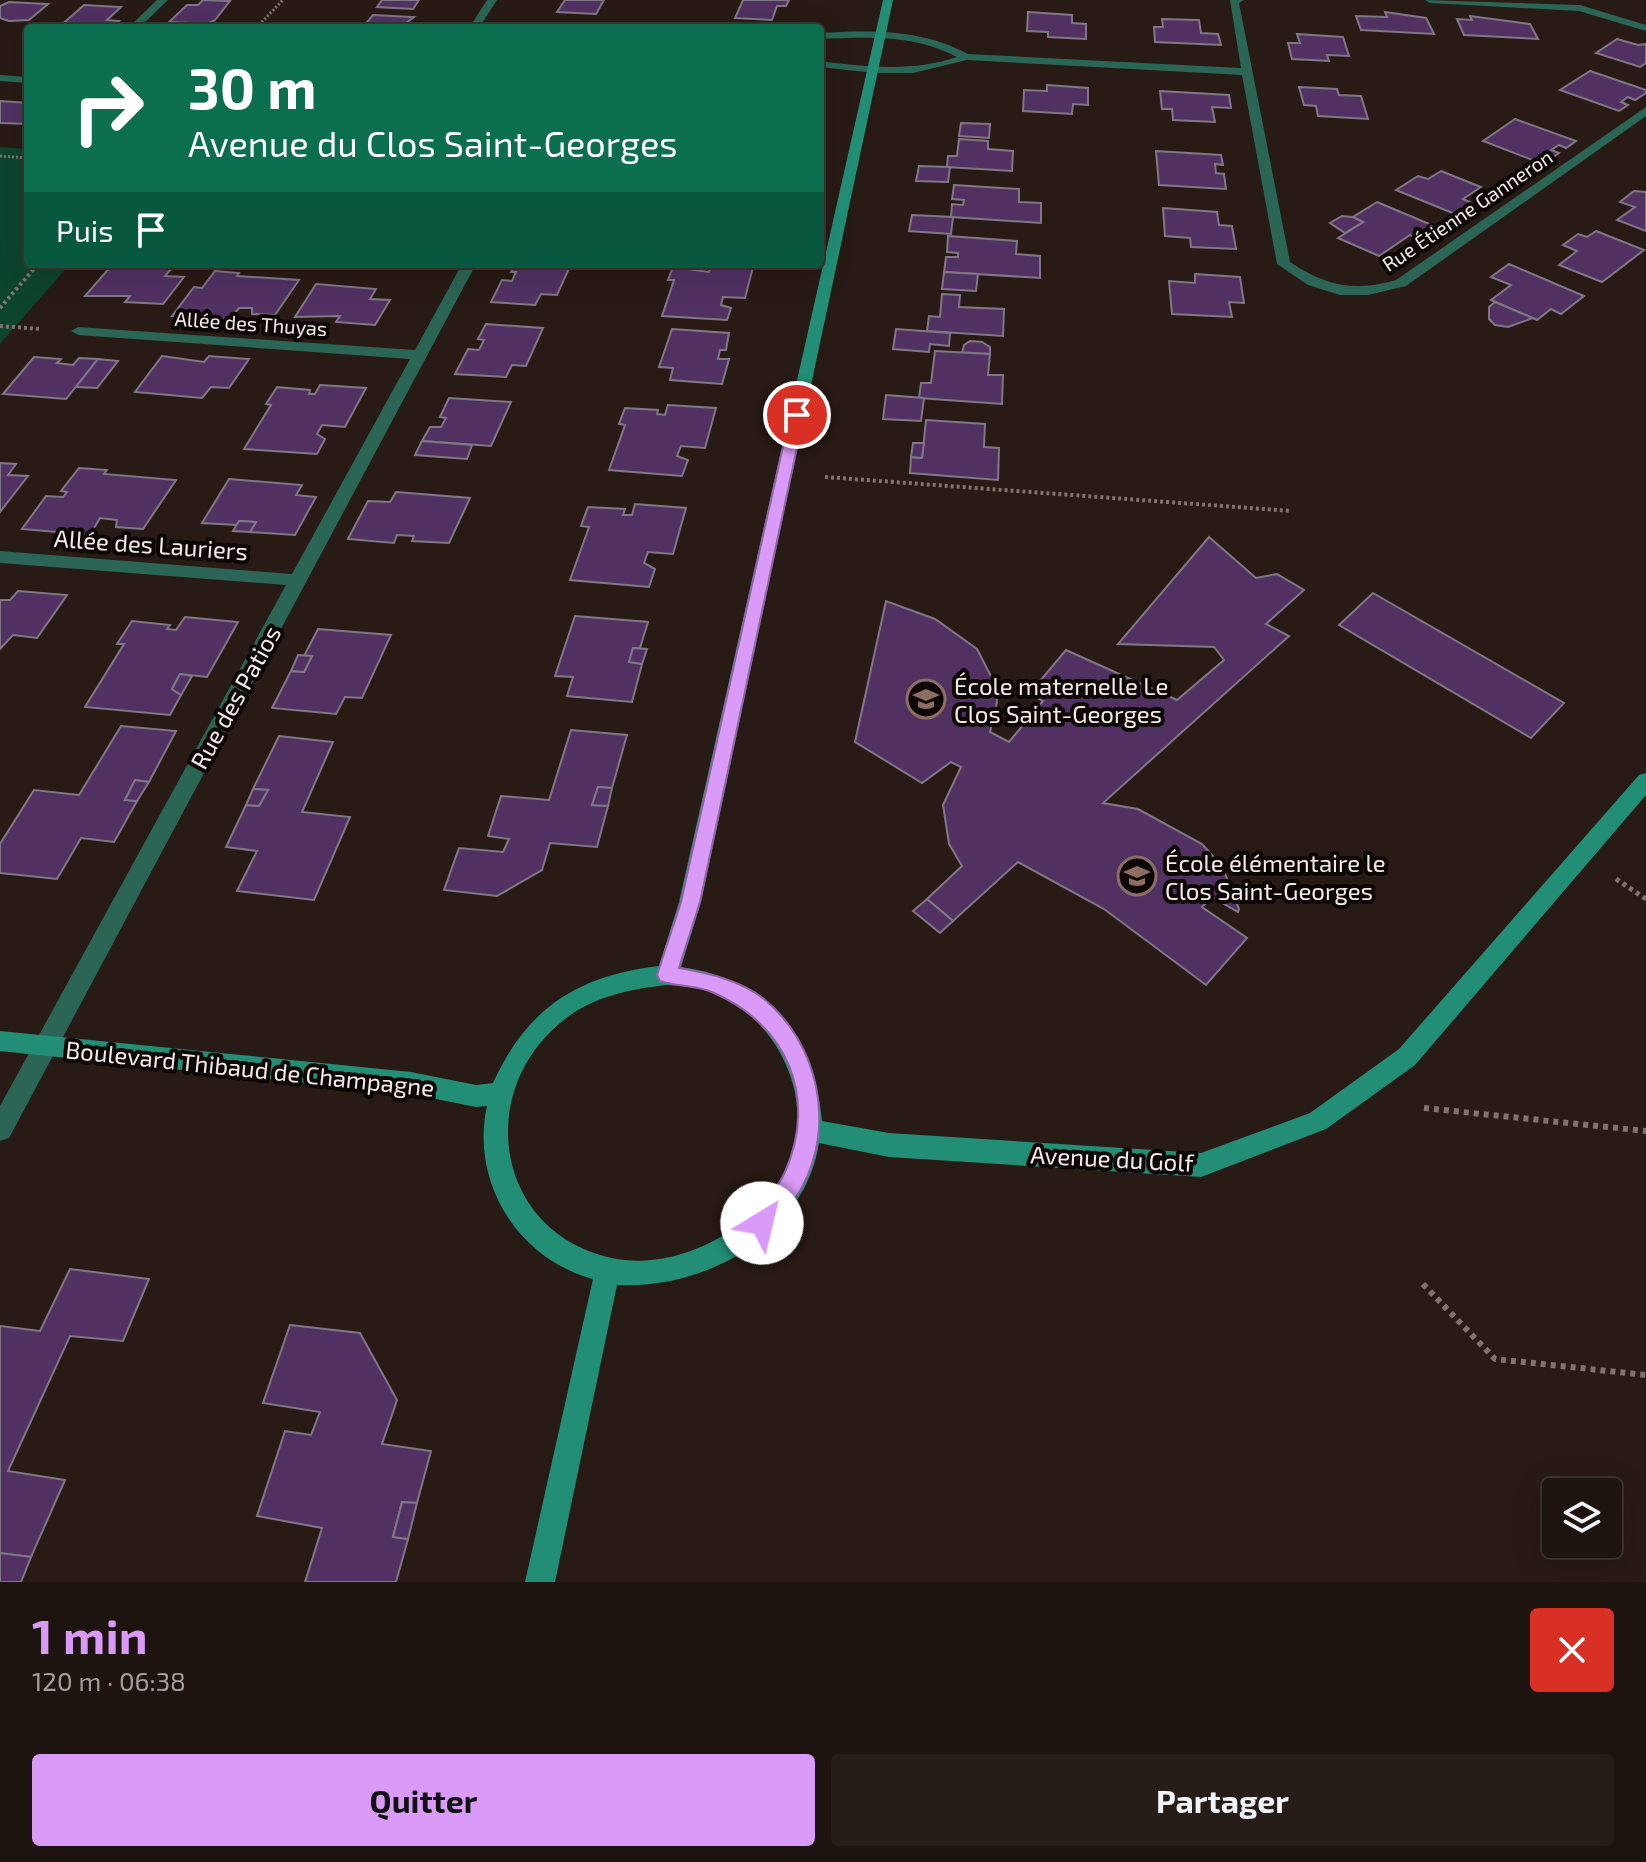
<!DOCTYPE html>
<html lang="fr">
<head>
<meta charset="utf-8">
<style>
	body { margin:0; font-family:"Exo 2",sans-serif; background:#261d18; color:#f1f3f6; height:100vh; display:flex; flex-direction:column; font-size:30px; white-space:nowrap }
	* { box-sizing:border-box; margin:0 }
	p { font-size:26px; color:#a19e9e }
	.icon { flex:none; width:44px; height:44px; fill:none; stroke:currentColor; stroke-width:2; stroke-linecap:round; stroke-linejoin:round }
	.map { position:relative; height:1582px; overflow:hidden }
	.details { display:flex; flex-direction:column; background:#1e140f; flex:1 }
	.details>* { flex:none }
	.banner { position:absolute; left:24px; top:24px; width:800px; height:244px; border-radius:8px; box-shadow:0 8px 32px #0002,0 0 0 2px #3c332f; background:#0b6e4f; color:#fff; overflow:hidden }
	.buttons { position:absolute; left:1542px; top:1478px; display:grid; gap:16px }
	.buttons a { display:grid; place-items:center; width:80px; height:80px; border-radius:8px; background:#1e140f; box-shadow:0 8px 32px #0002,0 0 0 2px #3c332f; font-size:40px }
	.pin { position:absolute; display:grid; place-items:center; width:68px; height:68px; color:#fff; margin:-34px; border:4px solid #fff; border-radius:50%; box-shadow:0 2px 8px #0007 }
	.me { position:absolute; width:88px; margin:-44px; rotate:36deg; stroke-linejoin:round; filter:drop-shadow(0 0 6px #0008) }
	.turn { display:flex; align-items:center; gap:28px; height:168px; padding:0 32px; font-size:36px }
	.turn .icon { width:104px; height:104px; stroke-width:2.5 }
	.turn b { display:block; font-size:56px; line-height:68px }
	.then { display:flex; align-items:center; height:76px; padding:0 32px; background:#0003; gap:16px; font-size:30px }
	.round { display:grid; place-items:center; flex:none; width:84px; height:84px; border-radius:8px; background:#261d18 }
	.summary { display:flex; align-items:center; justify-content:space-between; height:136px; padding:0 32px }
	h1 { font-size:48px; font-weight:700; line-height:60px; color:#da9af7 }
	.cta { display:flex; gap:16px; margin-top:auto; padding:16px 32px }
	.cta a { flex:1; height:92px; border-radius:8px; background:#da9af7; color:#111; font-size:32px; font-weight:700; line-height:92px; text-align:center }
	.cta a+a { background:#261d18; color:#f1f3f6 }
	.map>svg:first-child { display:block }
	.green { fill:#0d442e }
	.building { fill:#503162; stroke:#807785; stroke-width:2 }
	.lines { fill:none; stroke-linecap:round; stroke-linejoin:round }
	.path-far3 { stroke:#7f736e; stroke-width:3; stroke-dasharray:2 2; stroke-linecap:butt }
	.path-far2 { stroke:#7f736e; stroke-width:4; stroke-dasharray:3 3; stroke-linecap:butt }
	.path-far1 { stroke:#7f736e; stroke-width:5; stroke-dasharray:4 4; stroke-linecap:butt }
	.path { stroke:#7f736e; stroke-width:6; stroke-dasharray:5 5; stroke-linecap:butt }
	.street { fill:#2a6556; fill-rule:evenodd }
	.secondary { fill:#228e76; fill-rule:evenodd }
	.route { fill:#da9af7; stroke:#8e64a1; stroke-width:2 }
	.labels { text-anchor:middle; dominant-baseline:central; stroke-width:8; stroke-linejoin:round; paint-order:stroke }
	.far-street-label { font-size:20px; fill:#f4ebe6; stroke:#0c0705 }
	.street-label { font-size:24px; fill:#f4ebe6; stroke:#0c0705 }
	.poi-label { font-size:24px; fill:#f4ebe6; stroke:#0c0705; text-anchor:start }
</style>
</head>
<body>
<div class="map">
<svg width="1646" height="1582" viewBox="0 0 1646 1582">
	<rect width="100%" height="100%" fill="#281a14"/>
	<polygon class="green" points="0,147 28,149 28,264 70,264 0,344"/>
	<g class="building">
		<polygon points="203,0 230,1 215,20 207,24 169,22 187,5 198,5"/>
		<polygon points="382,0 419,0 413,9 377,7"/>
		<polygon points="565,0 604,0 596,14 557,12"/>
		<polygon points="743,0 789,0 786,6 777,6 772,20 735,18"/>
		<polygon points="9,2 48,4 29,20 9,21 0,18 0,6"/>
		<polygon points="84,5 121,7 107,20 119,21 111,28 59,27"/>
		<polygon points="1028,12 1072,15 1072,23 1086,24 1086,39 1048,37 1048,32 1027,31"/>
		<polygon points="1385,12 1426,18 1434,34 1361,30 1356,16 1387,17"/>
		<polygon points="373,15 414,17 399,28 362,28"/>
		<polygon points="1470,16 1530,24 1538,39 1464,35 1457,19 1472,20"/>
		<polygon points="1162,19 1199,20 1201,33 1218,34 1221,45 1155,42 1154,27 1163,27"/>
		<polygon points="1297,34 1343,37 1349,56 1327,55 1329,61 1292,59 1288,43 1300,43"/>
		<polygon points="1617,39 1638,45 1646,44 1646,63 1640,67 1596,53"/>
		<polygon points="1590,71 1646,90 1646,93 1635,100 1628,97 1621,102 1628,105 1619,111 1560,90"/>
		<polygon points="1047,85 1088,88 1088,105 1073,104 1072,114 1023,111 1024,90 1047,91"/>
		<polygon points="1299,87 1337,89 1339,95 1361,96 1368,119 1318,116 1316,106 1304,105"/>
		<polygon points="1160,91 1229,95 1231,108 1212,107 1215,122 1173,120 1172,109 1162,109"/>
		<polygon points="0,101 28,103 28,124 0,123"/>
		<polygon points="1515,119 1576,141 1566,148 1559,145 1551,150 1559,153 1543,164 1483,141"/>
		<polygon points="961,123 990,124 989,138 959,136"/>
		<polygon points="959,139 988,141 988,149 1013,151 1012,171 947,167 948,156 957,156"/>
		<polygon points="1156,151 1221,155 1223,165 1215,164 1216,173 1224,174 1226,189 1159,185"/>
		<polygon points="919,166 950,167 948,182 916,181"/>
		<polygon points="1441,171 1481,187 1463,199 1481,207 1465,218 1396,190 1418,176 1428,179"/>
		<polygon points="954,185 1019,189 1019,202 1041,203 1041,223 951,217 952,204 963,205 964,200 952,199"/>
		<polygon points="1634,191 1646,192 1646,231 1617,220 1635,207 1620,202"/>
		<polygon points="1377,202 1446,231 1428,243 1410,235 1379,256 1338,238 1363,222 1353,217"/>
		<polygon points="1163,208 1217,212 1219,225 1232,226 1236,249 1191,247 1190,238 1165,236"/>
		<polygon points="912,215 953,217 951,234 909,231"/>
		<polygon points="1342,216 1353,217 1363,222 1345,233 1330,223"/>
		<polygon points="1596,231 1644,250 1602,282 1559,265 1577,251 1563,245 1578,234 1587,237"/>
		<polygon points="948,236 1017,241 1016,254 1040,256 1040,278 944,272 946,257 958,257 958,253 947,252"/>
		<polygon points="515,264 571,264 557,295 541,294 535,305 491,302 502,280 512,281 516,272 511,272"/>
		<polygon points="1509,264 1584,296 1561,314 1551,309 1537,320 1491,300 1511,285 1491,277"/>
		<polygon points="112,265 171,269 165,276 184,277 163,304 125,302 130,296 85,296"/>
		<polygon points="711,265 753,267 745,298 723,297 721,305 731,308 727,320 662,316 674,280 668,280 673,267 709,272"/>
		<polygon points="215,271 239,273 237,276 299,280 275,315 252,314 252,308 239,308 230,319 172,316 194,287 202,288"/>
		<polygon points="944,272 978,274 976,291 942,289"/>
		<polygon points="1195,274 1240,277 1244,303 1229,302 1232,317 1172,314 1169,281 1195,283"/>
		<polygon points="316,284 376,289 370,299 390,300 375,325 336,322 340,316 295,317"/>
		<polygon points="942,294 960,295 959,307 1004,309 1003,336 927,331 929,316 940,317"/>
		<polygon points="1495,302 1533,318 1508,327 1495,325 1489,319 1489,307"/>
		<polygon points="486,324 543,328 526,366 512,365 506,377 455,374 468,349 479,350 484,340 478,339"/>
		<polygon points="672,329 729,333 726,350 720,350 718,359 729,359 722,384 670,380 673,368 659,367"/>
		<polygon points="896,329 950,333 949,346 930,344 929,352 893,349"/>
		<polygon points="970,341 982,342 990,347 990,354 962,353 964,345"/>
		<polygon points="935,351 990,354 988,375 1003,375 1002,404 919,398 921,383 931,383"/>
		<polygon points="162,356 204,362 209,356 249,359 229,388 211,387 202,398 135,392"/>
		<polygon points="34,357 61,359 57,363 73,365 79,358 98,359 66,399 3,394"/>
		<polygon points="98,359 118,361 97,388 76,387"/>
		<polygon points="320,385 366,388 345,427 322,425 317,434 325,439 317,454 244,449 271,405 266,404 277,387 310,390 309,394 315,394"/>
		<polygon points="886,395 924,398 921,421 883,419"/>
		<polygon points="449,398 511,402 491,446 422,441 430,427 441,427 446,418 440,417"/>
		<polygon points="668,405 716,408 705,448 681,446 677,456 688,460 682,476 609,470 625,425 619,424 625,408 658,410 657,414 665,415"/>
		<polygon points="926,420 985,424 984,447 999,448 998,480 910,473 911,457 922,458"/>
		<polygon points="422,441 472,445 467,459 415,455"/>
		<polygon points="913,443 924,443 922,458 911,457"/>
		<polygon points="0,463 16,464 8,475 28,476 0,512"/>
		<polygon points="79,468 107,470 104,474 176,480 143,529 116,527 117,520 100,518 90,535 22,529 46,496 63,497 67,492 61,491"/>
		<polygon points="229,479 302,485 296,495 316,497 295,535 250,532 256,522 239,521 237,525 202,523"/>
		<polygon points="396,492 470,498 449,543 412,541 414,536 397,535 394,543 348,539 368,501 390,502"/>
		<polygon points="635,504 686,508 673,554 648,552 644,563 655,569 649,587 570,580 589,527 581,526 588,507 625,509 623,515 632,515"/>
		<polygon points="239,521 256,522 250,532 233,531"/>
		<polygon points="1209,537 1256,578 1277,574 1304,590 1266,624 1289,636 1103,803 1138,809 1202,844 1222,866 1239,909 1238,912 1212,897 1202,907 1247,938 1206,985 1104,909 1018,862 953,921 927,899 962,866 949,844 943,805 961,767 951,762 922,783 855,742 886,601 935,619 977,649 995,684 997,702 990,732 1009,742 1043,701 1029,694 1066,650 1177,700 1224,660 1214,647 1118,644"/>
		<polygon points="18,591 67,595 37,638 13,635 0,649 0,600 10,600"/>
		<polygon points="1373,593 1564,703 1531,738 1339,625"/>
		<polygon points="575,616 648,622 640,648 633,648 629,662 642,664 632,702 567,696 573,677 555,676"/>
		<polygon points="185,617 238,622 207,677 180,674 172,689 181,695 170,715 85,707 124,644 117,644 132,621 170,625 167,629 176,630"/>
		<polygon points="318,629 391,635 362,698 345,697 336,714 272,708 291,671 304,672 312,656 304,656"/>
		<polygon points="633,648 647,649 642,664 629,662"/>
		<polygon points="298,655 312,656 304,672 291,671"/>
		<polygon points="180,674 192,676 181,695 172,689"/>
		<polygon points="121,726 176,731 149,782 135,780 125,800 137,801 114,842 81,838 57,879 0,873 0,844 34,790 79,795"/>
		<polygon points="571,730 627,735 612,788 598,787 592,805 608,806 597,847 550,843 542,870 497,896 444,890 459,848 503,852 509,839 488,836 501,796 549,800"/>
		<polygon points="279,736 333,742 302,812 350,817 314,900 237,891 257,851 226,847 246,805 259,806 268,790 253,789"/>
		<polygon points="135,780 149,782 137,801 125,800"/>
		<polygon points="598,787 612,788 608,806 592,805"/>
		<polygon points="253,789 268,790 259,806 246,805"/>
		<polygon points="927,899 953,921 940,933 913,911"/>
		<polygon points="70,1269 149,1279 123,1341 70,1336 8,1471 65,1480 31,1557 0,1553 0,1326 40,1331"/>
		<polygon points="290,1325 360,1333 397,1400 382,1444 431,1451 417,1503 402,1502 393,1537 408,1539 396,1582 305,1582 322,1528 257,1516 285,1431 311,1435 320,1412 263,1403"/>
		<polygon points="402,1502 417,1503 408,1539 393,1537"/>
		<polygon points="0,1553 31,1557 21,1582 0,1582"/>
	</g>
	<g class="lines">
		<g class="path-far3">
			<polyline points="256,28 283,0"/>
			<polyline points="0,156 28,158"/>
		</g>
		<g class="path-far2">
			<polyline points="0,308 38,264"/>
			<polyline points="0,326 41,329"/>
			<polyline points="825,477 1291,511"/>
		</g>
		<polyline class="path-far1" points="1616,879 1646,899"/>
		<g class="path">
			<polyline points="1424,1108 1646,1131"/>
			<polyline points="1423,1284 1495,1359 1646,1375"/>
		</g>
		<g class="street">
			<polygon points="157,0 168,0 139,28 128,28"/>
			<polygon points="487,0 497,0 479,28 469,28"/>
			<path d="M1230,0H1244L1239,3L1290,262C1326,286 1355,292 1396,280L1646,107V116L1406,286L1368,295H1340L1308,285L1277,264L1242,75L967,60L913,73H875L820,67V61C865,67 913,72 957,57C915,34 866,37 820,39V33C871,30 922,29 968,54L1241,68Z"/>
			<polygon points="1425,0 1580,5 1646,25 1646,31 1579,11 1430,3"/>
			<polygon points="0,75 28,77 28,83 0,81"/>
			<polygon points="462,264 476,264 9,1138 0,1141 0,1106 286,585 0,563 0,551 292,574 410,359 78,335 71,331 78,327 415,350"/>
		</g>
		<path class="secondary" d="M883,0H893L701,902L681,967C764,977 815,1040 822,1121L889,1133L1201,1153L1310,1113L1399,1049L1639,775L1646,773V795L1415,1065L1326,1129L1201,1177L889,1157L819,1143C805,1236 703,1290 617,1285L555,1582H525L593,1279C518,1259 470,1182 487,1106L476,1107L411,1094L0,1051V1031L411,1072L476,1085L493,1083C527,1008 577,976 659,966L679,902ZM667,985C681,986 696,987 709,991C772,1013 813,1089 792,1154C770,1222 683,1273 612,1258C495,1233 473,1090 565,1019C595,996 630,989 667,985Z"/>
	</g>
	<path class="route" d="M797,410L804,415L700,902L679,968C708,973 740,980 764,999C818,1043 836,1125 802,1187C794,1202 781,1217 770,1231L762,1235L754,1231L751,1223C759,1204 777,1191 785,1172C818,1097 787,1025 714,993C697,985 677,987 660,981L657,975L681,902L790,415Z"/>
	<defs>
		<g id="school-ring" transform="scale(2)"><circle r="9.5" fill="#0c0705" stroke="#8d6e63" stroke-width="1.5"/><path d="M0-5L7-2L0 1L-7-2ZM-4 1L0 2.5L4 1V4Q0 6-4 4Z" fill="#8d6e63"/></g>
	</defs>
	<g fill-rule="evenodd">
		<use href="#school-ring" x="926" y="699"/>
		<use href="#school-ring" x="1137" y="876"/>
	</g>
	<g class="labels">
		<g class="far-street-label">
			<text transform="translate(1467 210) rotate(-34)">Rue Étienne Ganneron</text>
			<text transform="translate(251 323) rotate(4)">Allée des Thuyas</text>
		</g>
		<g class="street-label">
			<text transform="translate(151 544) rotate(4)">Allée des Lauriers</text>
			<text transform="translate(235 697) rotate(-61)">Rue des Patios</text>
			<text transform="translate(250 1068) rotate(6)">Boulevard Thibaud de Champagne</text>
			<text transform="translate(1112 1158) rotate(3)">Avenue du Golf</text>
		</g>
		<g class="poi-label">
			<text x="954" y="685">École maternelle Le<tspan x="954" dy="28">Clos Saint-Georges</tspan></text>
			<text x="1165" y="862">École élémentaire le<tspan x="1165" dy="28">Clos Saint-Georges</tspan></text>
		</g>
	</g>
</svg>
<div class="buttons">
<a><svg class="icon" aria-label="layers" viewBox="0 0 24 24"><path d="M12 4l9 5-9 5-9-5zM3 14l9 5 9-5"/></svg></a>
</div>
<div class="pin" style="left:797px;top:415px;background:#d93025"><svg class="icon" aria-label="arrive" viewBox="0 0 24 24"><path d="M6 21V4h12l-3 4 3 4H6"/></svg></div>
<svg class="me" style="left:762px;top:1223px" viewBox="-20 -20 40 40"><circle r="19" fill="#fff"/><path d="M0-13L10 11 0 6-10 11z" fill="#da9af7"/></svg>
<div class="banner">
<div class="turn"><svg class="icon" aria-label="right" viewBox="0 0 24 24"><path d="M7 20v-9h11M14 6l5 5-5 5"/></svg><div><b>30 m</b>Avenue du Clos Saint-Georges</div></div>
<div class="then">Puis<svg class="icon" aria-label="arrive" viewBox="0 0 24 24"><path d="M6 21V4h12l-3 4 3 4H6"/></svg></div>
</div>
</div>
<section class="details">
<div class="summary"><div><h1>1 min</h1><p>120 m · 06:38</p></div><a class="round" style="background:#d93025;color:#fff"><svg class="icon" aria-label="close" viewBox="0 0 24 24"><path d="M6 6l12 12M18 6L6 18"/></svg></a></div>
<div class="cta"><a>Quitter</a><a>Partager</a></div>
</section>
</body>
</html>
